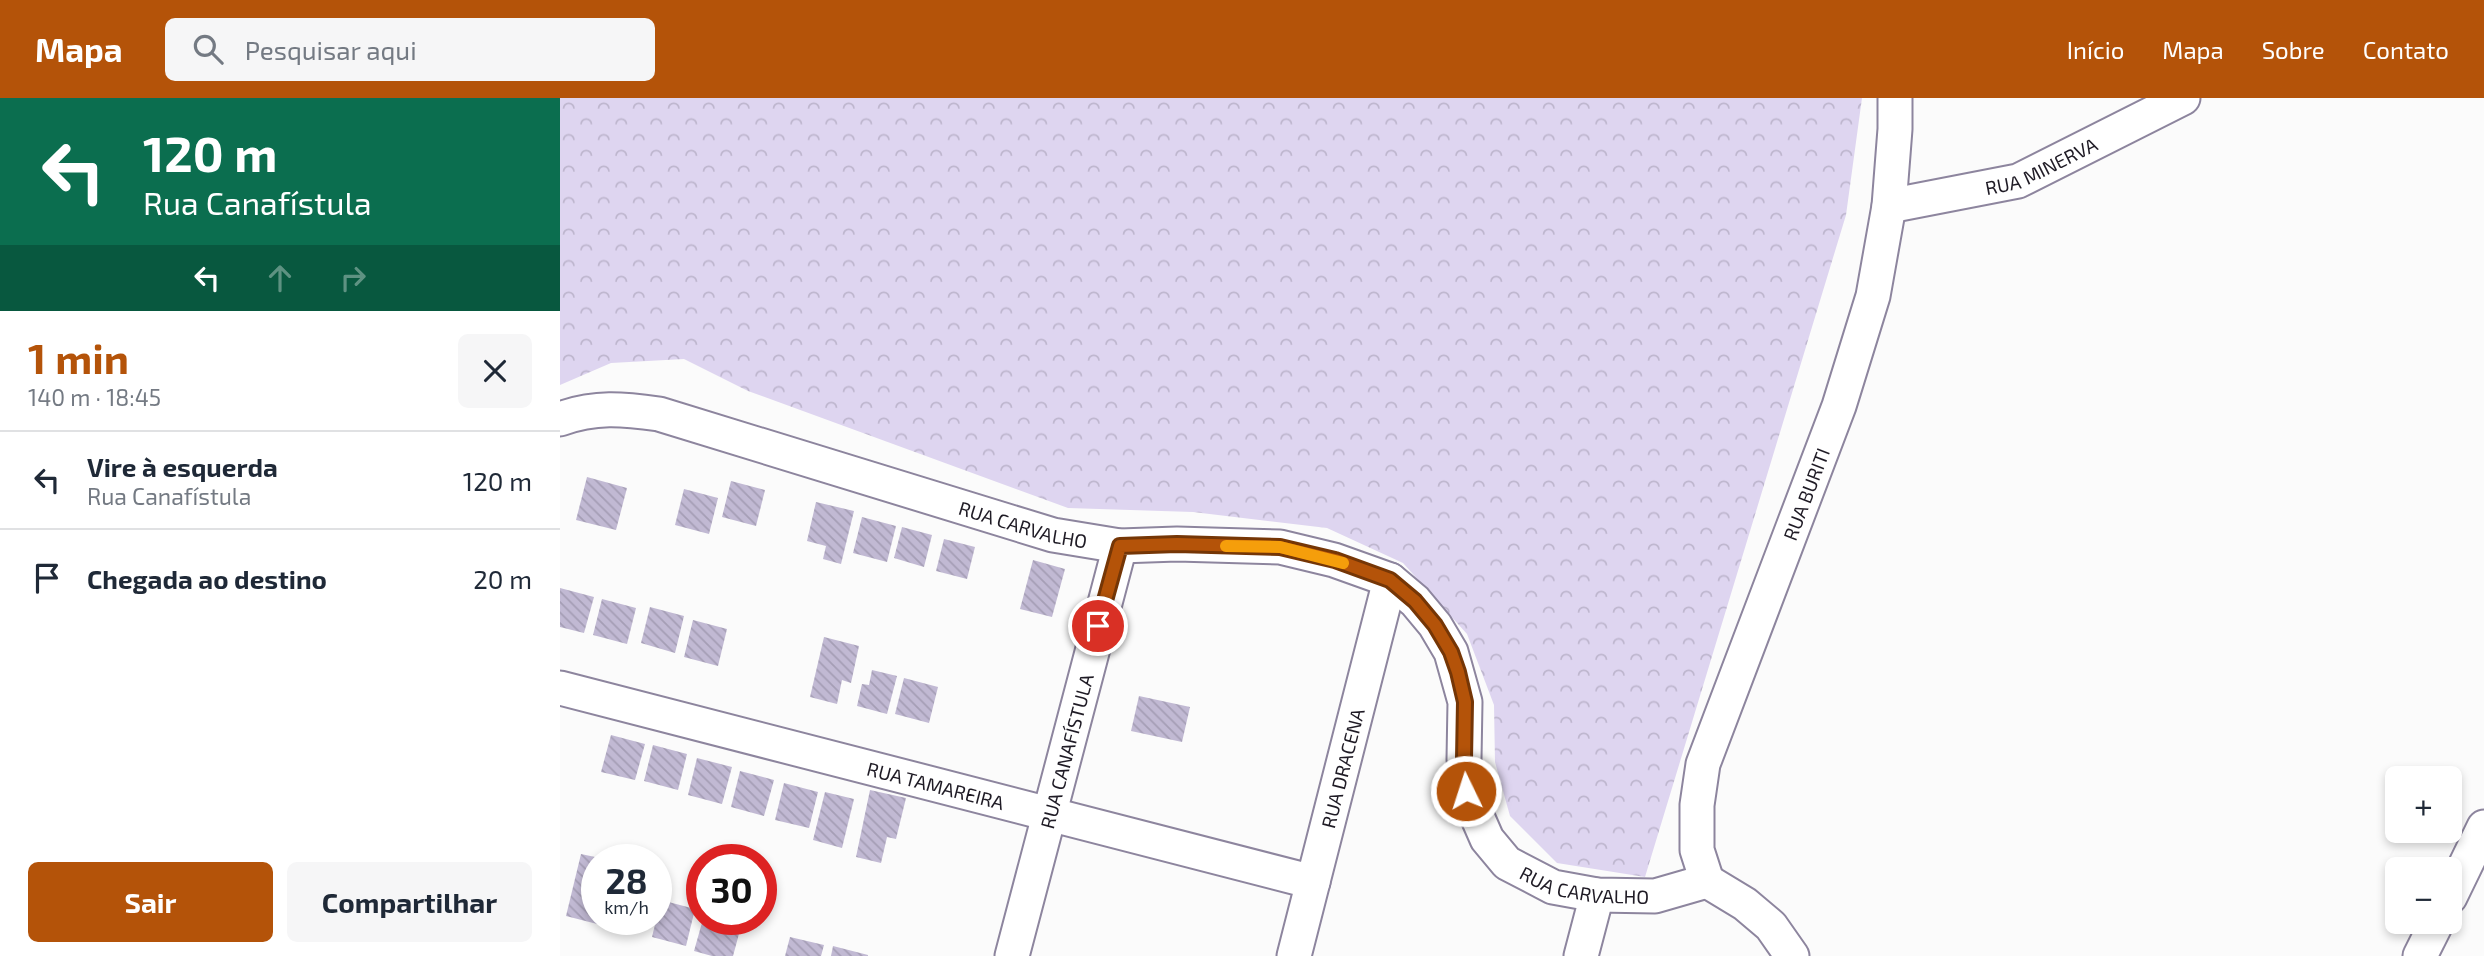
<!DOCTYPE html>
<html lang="pt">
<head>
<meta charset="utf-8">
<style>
	body { margin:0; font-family:"Exo 2",sans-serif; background:#f6f6f7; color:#1f2937; height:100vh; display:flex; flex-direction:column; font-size:26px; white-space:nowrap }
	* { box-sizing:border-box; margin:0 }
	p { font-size:23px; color:#747a83 }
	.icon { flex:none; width:38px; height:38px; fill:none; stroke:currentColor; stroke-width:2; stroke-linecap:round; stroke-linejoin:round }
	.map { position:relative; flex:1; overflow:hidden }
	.side { display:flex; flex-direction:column; background:#fff; width:560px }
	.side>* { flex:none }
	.hud { background:#0b6e4f; color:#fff; overflow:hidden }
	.controls { position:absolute; left:1825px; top:668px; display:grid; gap:14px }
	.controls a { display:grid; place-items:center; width:77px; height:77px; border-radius:10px; background:#fff; box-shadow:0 4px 10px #0003; font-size:35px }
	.speed { position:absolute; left:21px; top:746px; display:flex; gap:14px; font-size:35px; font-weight:700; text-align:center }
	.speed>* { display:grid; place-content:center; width:91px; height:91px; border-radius:50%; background:#fff; box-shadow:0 4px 10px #0003; line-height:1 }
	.speed small { font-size:18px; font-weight:400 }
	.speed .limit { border:10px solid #d22; background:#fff; color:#111 }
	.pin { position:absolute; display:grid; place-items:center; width:60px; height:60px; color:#fff; margin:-30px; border:4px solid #fff; border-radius:50%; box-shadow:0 2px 7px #0007 }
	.me { position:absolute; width:77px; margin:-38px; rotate:356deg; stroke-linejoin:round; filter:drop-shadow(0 0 5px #0008) }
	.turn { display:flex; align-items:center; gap:24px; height:147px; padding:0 28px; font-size:32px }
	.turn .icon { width:91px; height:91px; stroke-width:2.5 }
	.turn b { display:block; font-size:49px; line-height:60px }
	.lanes { display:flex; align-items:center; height:66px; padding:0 28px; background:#0003; justify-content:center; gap:35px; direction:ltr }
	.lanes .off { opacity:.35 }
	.round { display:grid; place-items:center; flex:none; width:74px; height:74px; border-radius:10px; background:#f6f6f7 }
	.summary { display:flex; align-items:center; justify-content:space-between; height:119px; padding:0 28px }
	h1 { font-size:42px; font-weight:700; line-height:52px; color:#b45309 }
	.action { display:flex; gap:14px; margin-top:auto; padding:14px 28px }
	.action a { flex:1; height:80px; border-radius:10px; background:#b45309; color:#fff; font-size:28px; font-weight:700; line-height:80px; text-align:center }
	.action a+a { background:#f6f6f7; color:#1f2937 }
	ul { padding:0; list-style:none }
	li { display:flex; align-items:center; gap:21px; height:98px; padding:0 28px; border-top:2px solid #e0e1e3 }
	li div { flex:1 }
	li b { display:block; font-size:26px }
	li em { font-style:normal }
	header { display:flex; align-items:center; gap:42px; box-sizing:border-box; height:98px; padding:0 35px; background:#b45309; color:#fff }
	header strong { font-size:33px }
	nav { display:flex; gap:38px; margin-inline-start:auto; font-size:24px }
	.search { width:490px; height:63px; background:#f6f6f7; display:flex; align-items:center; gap:18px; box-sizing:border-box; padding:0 24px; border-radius:10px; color:#747a83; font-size:26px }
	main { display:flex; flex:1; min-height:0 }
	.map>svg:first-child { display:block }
	.forest { fill:url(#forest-crowns) }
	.building { fill:url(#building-back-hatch) }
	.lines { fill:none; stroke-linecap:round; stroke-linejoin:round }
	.minor-casing { stroke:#8d859e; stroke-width:37 }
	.minor { stroke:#fff; stroke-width:33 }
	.route-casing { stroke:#753606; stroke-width:18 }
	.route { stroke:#b45309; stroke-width:12 }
	.slow { stroke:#f59e0b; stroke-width:12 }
	.labels { text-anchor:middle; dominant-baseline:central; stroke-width:5; stroke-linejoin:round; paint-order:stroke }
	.street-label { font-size:19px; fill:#1f1b25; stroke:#fff }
</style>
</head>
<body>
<header>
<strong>Mapa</strong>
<div class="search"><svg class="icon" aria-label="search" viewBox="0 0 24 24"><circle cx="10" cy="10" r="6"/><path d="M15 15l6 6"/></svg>Pesquisar aqui</div>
<nav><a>Início</a><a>Mapa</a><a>Sobre</a><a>Contato</a></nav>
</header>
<main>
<section class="side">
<div class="hud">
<div class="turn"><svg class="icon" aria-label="left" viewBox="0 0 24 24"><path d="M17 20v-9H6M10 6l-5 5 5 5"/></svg><div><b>120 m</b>Rua Canafístula</div></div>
<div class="lanes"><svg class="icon" aria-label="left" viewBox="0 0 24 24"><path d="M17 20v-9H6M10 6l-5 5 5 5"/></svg><svg class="icon off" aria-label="ahead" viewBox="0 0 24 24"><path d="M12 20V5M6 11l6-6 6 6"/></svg><svg class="icon off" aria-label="right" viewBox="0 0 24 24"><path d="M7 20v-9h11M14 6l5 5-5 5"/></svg></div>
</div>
<div class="summary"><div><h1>1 min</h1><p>140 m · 18:45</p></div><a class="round"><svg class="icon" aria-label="close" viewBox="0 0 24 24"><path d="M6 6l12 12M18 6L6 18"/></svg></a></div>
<ul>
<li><svg class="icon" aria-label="left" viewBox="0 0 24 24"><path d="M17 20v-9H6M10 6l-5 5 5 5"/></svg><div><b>Vire à esquerda</b><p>Rua Canafístula</p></div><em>120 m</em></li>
<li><svg class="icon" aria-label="arrive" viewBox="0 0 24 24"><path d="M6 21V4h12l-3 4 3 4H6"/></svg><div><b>Chegada ao destino</b></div><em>20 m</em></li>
</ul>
<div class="action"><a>Sair</a><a>Compartilhar</a></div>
</section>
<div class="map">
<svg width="1924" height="858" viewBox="0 0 1924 858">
	<defs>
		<pattern id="forest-crowns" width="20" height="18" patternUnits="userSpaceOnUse" patternTransform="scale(1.75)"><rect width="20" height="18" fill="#ded5f0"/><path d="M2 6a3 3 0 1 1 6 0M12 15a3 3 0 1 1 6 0" fill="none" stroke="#beb6ce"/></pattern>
		<pattern id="building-back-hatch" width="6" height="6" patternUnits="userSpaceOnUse" patternTransform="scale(1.75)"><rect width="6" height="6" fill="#c1b9d3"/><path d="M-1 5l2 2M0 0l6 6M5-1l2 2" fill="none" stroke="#a59eb5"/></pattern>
	</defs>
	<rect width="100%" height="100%" fill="#fbfbfb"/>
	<polygon class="forest" points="0,0 1302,0 1286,117 1085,779 997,765 950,718 935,664 934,607 907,536 843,465 767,430 633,414 508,410 188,293 124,261 51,265 0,287"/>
	<g class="building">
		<polygon points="27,379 67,390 56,432 16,422"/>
		<polygon points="171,383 205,392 196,428 162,419"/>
		<polygon points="124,391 158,400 149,436 115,427"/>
		<polygon points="256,404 294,413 281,466 263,461 266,448 247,443"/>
		<polygon points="302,419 336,428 327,464 293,455"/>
		<polygon points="342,429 372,437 364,469 334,460"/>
		<polygon points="384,441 415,449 407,481 376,473"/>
		<polygon points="473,462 505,471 492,519 460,511"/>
		<polygon points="0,490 34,499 24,535 0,529"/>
		<polygon points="42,501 76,510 67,546 33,537"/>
		<polygon points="90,509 124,518 115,555 81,545"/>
		<polygon points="133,522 167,531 158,568 124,559"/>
		<polygon points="264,539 299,548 291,585 282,582 277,606 250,599"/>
		<polygon points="312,572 337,578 327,616 297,608 302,586 309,587"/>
		<polygon points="344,580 378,589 369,625 335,616"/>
		<polygon points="579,598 630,609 622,644 571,633"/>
		<polygon points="51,637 85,646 75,682 41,674"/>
		<polygon points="93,647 127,656 118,692 84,683"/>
		<polygon points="137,660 172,669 162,706 128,697"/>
		<polygon points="180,673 214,682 204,718 171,709"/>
		<polygon points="224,685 258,694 249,730 215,722"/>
		<polygon points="310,692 346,700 336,741 327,739 321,765 296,759"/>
		<polygon points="265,694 294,701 282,750 253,742"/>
		<polygon points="21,756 35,759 37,821 43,821 41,827 6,818"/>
		<polygon points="101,802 135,811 126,848 92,839"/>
		<polygon points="143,821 183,821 173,858 152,858 134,853"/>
		<polygon points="230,839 264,847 261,858 225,858"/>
		<polygon points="273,848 308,857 308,858 271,858"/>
	</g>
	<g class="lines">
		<g class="minor-casing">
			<g id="minor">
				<path id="s1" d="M1329,108L1458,83L1623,0"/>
				<path id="s2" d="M0,321C35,308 63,311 99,316L493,437L560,448L617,446L720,449L774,462L830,482L855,503L875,527L891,554L905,604L904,661L906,693L927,741L947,765L993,789L1037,797L1095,798L1147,783"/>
				<path id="s3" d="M0,590L753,784"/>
				<path id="s4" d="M1147,783L1137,752V707L1143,666L1279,308L1313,198L1329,108L1335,31V0"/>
				<polyline points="1147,783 1185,806 1211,828 1232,858"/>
				<polyline points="1890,799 1924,729"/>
				<path id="s5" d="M452,858L560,448"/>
				<path id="s6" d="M734,858L830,482"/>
				<polyline points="1021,858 1037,797"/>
				<polyline points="1860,858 1877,824"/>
			</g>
		</g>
		<use href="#minor" class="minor"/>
	</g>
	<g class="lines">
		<g class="route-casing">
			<polyline id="route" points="538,528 560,448 617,446 720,449 775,462 830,482 855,503 875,527 891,554 898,574 905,604 904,661 906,693"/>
		</g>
		<use href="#route" class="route"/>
		<polyline class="slow" points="666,448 720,449 783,465"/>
	</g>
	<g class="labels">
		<g class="street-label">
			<text stroke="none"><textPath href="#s1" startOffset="158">RUA MINERVA</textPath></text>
			<text stroke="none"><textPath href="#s4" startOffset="408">RUA BURITI</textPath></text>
			<text stroke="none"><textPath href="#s2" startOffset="481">RUA CARVALHO</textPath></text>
			<text stroke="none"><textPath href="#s5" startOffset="212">RUA CANAFÍSTULA</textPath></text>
			<text stroke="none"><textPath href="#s6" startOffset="194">RUA DRACENA</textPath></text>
			<text stroke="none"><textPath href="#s3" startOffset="388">RUA TAMAREIRA</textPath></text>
			<text stroke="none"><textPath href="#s2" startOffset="1258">RUA CARVALHO</textPath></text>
		</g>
	</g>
</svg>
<div class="controls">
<a>+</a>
<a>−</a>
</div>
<div class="speed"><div>28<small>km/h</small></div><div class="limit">30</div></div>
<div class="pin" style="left:538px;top:528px;background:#d93025"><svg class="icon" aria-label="arrive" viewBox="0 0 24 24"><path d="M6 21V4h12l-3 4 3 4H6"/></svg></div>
<svg class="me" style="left:906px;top:693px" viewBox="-20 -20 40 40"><circle r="17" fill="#b45309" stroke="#fff" stroke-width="3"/><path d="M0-11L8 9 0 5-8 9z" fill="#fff"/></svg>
</div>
</main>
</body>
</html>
